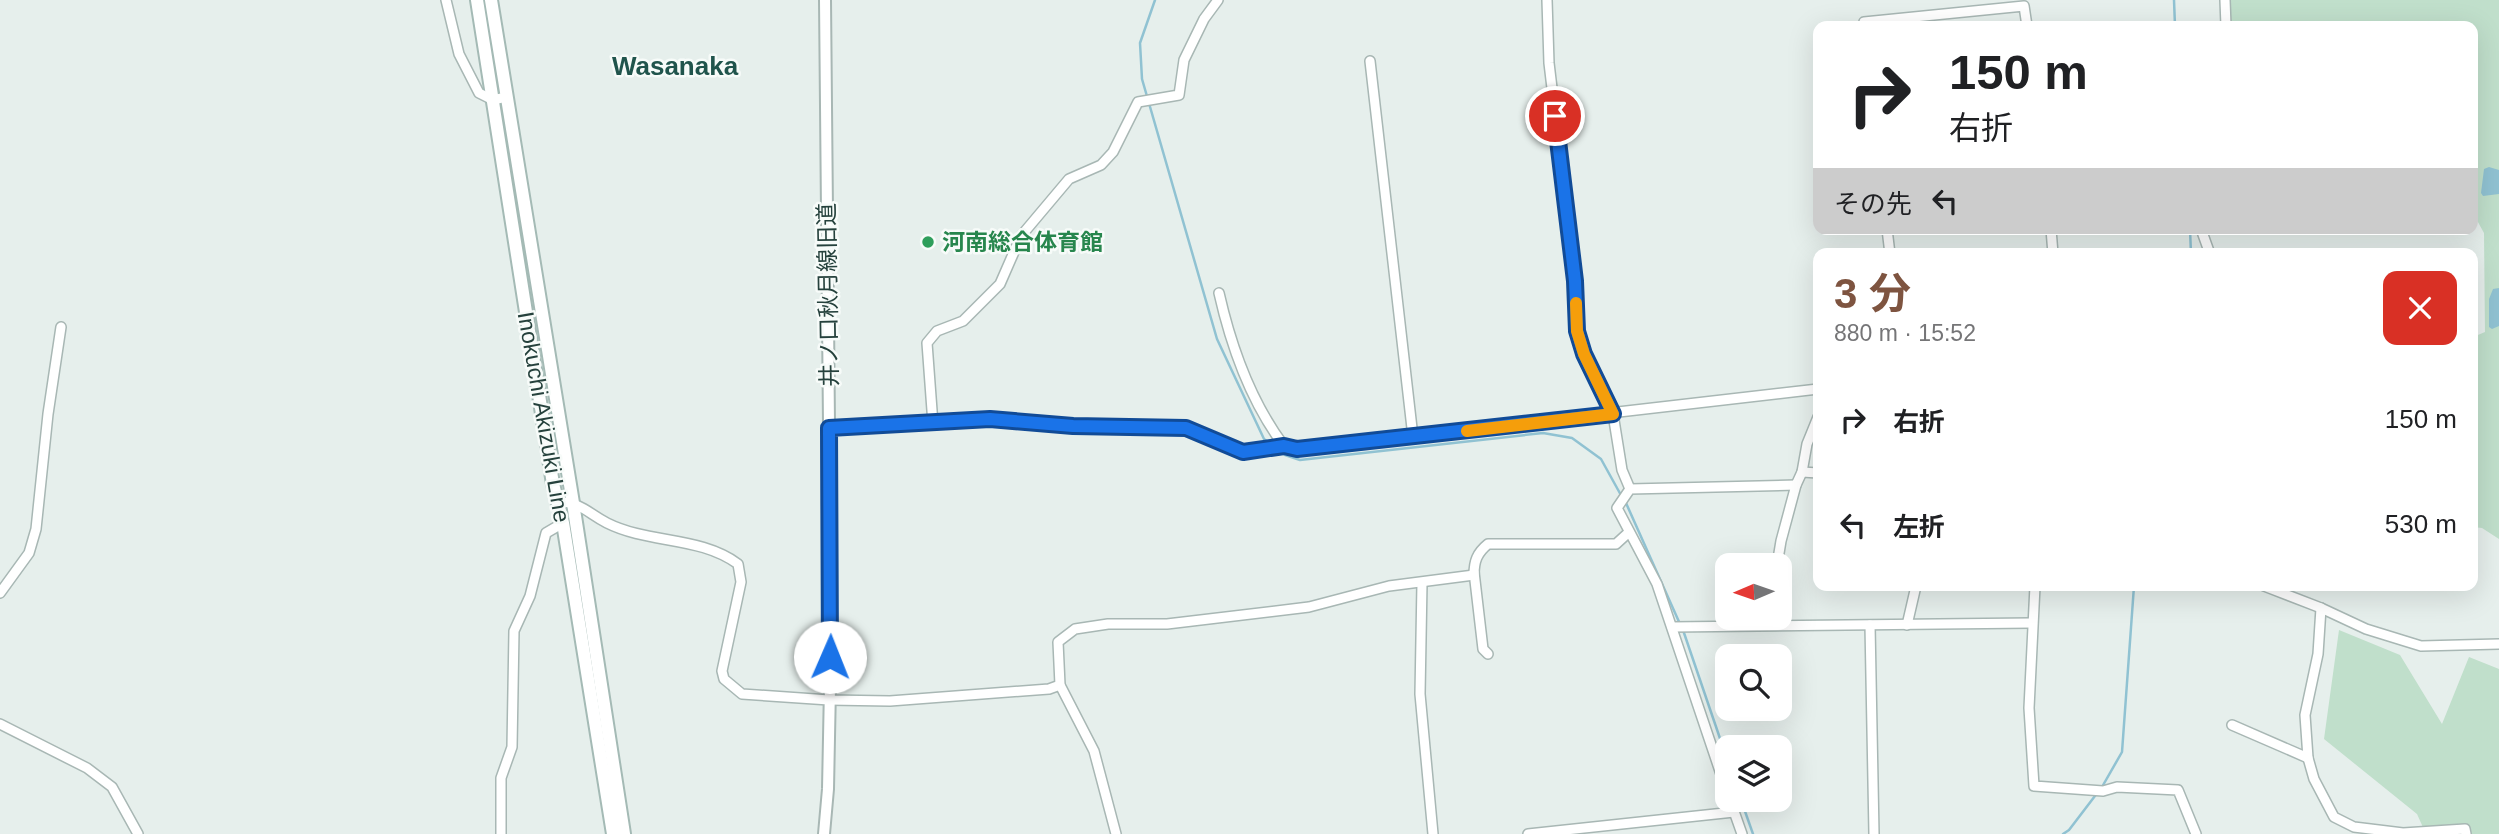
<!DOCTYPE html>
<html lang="ja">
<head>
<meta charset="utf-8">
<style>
	body { margin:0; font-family:Arial,"Noto Sans JP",sans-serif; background:#f2f2f2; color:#202124; height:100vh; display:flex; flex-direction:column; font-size:26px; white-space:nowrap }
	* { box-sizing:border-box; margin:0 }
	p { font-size:23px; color:#757577 }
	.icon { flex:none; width:38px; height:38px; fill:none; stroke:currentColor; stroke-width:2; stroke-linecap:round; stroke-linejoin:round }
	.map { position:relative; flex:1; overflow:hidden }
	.panel { position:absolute; left:1813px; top:248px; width:665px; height:343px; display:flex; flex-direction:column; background:#fff; border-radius:14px; box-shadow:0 7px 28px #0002 }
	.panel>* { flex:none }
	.top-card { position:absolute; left:1813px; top:21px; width:665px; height:214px; border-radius:14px; box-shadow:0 7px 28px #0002; background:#fff; color:#202124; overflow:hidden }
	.needle { width:46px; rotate:268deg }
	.tools { position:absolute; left:1715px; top:553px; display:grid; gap:14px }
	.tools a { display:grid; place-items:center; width:77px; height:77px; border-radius:14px; background:#fff; box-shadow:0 7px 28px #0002; font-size:35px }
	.pin { position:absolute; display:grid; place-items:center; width:60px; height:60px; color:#fff; margin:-30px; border:4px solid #fff; border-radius:50%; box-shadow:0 2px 7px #0007 }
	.me { position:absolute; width:77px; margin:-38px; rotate:1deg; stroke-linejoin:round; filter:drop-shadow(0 0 5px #0008) }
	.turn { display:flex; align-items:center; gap:24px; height:147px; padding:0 21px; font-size:32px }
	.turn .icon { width:91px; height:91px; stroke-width:2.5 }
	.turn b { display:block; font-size:49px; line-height:60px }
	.then { display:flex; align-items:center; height:66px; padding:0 21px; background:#0003; gap:14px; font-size:26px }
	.round { display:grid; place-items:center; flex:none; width:74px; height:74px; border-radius:14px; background:#f2f2f2 }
	.overview { display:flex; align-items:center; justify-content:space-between; height:119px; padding:0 21px }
	h1 { font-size:42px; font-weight:700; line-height:52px; color:#7e5440 }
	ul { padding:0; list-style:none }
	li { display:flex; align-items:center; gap:21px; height:105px; padding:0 21px }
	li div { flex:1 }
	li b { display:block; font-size:26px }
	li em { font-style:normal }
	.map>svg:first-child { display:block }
	.green { fill:#c0dfcb }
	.water { fill:#90c2d2 }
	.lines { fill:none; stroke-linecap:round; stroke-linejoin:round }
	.stream { stroke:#90c2d2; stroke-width:2.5 }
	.minor-casing { stroke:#a8b7b4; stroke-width:12 }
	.tertiary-casing { stroke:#a8b7b4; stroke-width:14 }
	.secondary-casing { stroke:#a4bab5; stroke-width:16 }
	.minor { stroke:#fff; stroke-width:9 }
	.tertiary { stroke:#fff; stroke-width:10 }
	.secondary { stroke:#fff; stroke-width:12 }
	.route-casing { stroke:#114b97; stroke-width:18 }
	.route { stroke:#1a73e8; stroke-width:12 }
	.slow { stroke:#f59e0b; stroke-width:12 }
	.leisure-dot { fill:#2e9e5b; stroke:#f7fbf9; stroke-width:2.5 }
	.labels { text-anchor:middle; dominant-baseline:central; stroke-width:5; stroke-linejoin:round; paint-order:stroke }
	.leisure-label { font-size:23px; font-weight:bold; fill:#27864d; stroke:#f7fbf9; text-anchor:start }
	.street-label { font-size:23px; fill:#25413c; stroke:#f7fbf9 }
	.quarter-label { font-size:26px; font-weight:bold; fill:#20544c; stroke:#f7fbf9 }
</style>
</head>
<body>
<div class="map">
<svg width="2499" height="834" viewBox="0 0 2499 834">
	<rect width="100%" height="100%" fill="#e6efec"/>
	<g class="green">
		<polygon points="2219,0 2499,0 2499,539 2482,528 2473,527 2473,337 2485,332 2484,233 2473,213 2473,26 2229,26"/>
		<polygon points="2339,630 2400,655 2442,724 2469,657 2499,669 2499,834 2426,834 2417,814 2324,739"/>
	</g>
	<g class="water">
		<polygon points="2489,167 2499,170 2499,194 2483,196 2481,193 2484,169"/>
		<polygon points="2499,288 2499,326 2492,329 2489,327 2489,299 2493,289"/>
	</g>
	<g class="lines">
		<g class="stream">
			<polyline points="1155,0 1140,43 1142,79 1217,339 1264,439 1272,445"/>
			<polyline points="2174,0 2175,26"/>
			<polyline points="2190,229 2191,254"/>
			<polyline points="1277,449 1285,455 1300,460 1543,433 1572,438 1601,459 1622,497"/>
			<polyline points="1626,503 1680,624"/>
			<polyline points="1683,630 1727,759"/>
			<polyline points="2102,787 2122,752 2134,586"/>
			<polyline points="1741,800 1753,834"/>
			<polyline points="2063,834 2069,830 2098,792"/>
		</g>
		<g class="minor-casing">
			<g id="minor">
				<polyline points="446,0 459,54 479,93 493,100 506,97"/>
				<polyline points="1547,0 1549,63 1575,281 1577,331 1584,354 1613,414 1622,470 1630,489"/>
				<polyline points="2225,0 2226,26"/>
				<polyline points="1864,26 1864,22 2024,6 2027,26"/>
				<polyline points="1370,61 1413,437"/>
				<polyline points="1887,229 1890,254"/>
				<polyline points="2051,229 2053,254"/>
				<polyline points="2201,229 2210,254"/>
				<path d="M1219,293C1231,346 1251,402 1284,446L1297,449L1818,389"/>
				<polyline points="933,424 927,343 937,331 963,321 1000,284 1021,236 1069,179 1101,165 1113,152 1138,102 1179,95 1184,60 1204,19 1218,0"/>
				<polyline points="829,428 990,419 1073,426 1186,428 1243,452 1284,446"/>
				<polyline points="1802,472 1818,473"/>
				<path d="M557,501C584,504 586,512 607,523C649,544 700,536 738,564L741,582L722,671L724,679L742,694L829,700L890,701L1049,689L1060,685"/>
				<polyline points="1777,565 1781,541 1796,485 1802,472 1807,444 1818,417"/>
				<polyline points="1474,572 1483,649 1488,654"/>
				<polyline points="1422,583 1420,694 1433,834"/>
				<polyline points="2035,586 2029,708 2034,786 2103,791 2117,787 2178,790 2196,834"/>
				<polyline points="2264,586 2321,608 2366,629 2421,646 2499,644"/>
				<polyline points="0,593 29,553 36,529 48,414 61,327"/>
				<polyline points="2321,608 2318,654 2305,715 2308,758 2314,779 2334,817 2354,827 2403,833 2465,829 2466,834"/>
				<polyline points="1870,625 1874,834"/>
				<polyline points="1907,625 1916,586"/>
				<polyline points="1672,627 2031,623"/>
				<polyline points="0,724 87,768 112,787 138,834"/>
				<polyline points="2232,725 2308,758"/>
				<polyline points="1727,792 1657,584 1617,508 1630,489 1796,485"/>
				<polyline points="1730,800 1742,834"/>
				<polyline points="501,834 501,778 512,747 514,631 530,596 546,533 563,523"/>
				<path d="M1116,834L1094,751L1060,685L1058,642L1075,629L1108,624H1167L1309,607L1389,586L1474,575C1474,561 1477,553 1488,544H1616L1628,533"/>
				<polyline points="1528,834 1734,812"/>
			</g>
		</g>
		<g class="tertiary-casing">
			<polyline id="tertiary" points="824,834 828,789 831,636 825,0"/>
		</g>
		<g class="secondary-casing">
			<g id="secondary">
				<polyline points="477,0 553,484 563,523 613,834"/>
				<polyline points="491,0 573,503 624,834"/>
			</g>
		</g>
		<use href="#minor" class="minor"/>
		<use href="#tertiary" class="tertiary"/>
		<use href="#secondary" class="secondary"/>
	</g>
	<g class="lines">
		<g class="route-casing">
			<polyline id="route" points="830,657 829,428 990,419 1073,426 1186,428 1243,452 1284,446 1297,449 1613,414 1584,354 1577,331 1575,281 1555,116"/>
		</g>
		<use href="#route" class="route"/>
		<polyline class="slow" points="1467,431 1613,414 1584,354 1577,331 1576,303"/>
	</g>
	<circle class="leisure-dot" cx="928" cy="242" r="7"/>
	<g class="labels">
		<g class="leisure-label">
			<text x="942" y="242">河南総合体育館</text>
		</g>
		<g class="street-label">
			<text transform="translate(828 295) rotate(-91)">井ノ口秋月線旧道</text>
			<text transform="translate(544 417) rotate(80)">Inokuchi Akizuki Line</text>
		</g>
		<g class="quarter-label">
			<text x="675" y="66">Wasanaka</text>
		</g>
	</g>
</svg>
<div class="tools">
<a><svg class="needle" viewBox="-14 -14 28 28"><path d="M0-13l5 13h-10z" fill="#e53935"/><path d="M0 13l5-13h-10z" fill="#757577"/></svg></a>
<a><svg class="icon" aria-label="search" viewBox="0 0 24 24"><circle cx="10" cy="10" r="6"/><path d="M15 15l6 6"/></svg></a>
<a><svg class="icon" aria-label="layers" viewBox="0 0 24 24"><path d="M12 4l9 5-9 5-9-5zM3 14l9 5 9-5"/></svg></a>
</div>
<div class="pin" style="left:1555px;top:116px;background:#d93025"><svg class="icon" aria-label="arrive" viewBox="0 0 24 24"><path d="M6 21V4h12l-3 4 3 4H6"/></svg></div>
<svg class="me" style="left:830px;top:657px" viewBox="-20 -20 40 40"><circle r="19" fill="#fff"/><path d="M0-13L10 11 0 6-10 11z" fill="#1a73e8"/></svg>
<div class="top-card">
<div class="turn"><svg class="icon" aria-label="right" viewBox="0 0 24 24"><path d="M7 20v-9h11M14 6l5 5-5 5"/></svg><div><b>150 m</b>右折</div></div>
<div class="then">その先<svg class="icon" aria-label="left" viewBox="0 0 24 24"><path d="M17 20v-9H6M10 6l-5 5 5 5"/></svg></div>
</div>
<section class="panel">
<div class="overview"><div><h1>3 分</h1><p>880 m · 15:52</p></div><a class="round" style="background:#d93025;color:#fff"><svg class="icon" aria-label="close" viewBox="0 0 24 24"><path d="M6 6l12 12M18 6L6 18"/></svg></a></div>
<ul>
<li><svg class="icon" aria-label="right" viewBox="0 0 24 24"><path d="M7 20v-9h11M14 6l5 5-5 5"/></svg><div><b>右折</b></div><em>150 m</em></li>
<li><svg class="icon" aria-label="left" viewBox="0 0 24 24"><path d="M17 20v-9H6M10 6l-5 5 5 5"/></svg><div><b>左折</b></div><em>530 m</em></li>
</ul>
</section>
</div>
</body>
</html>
